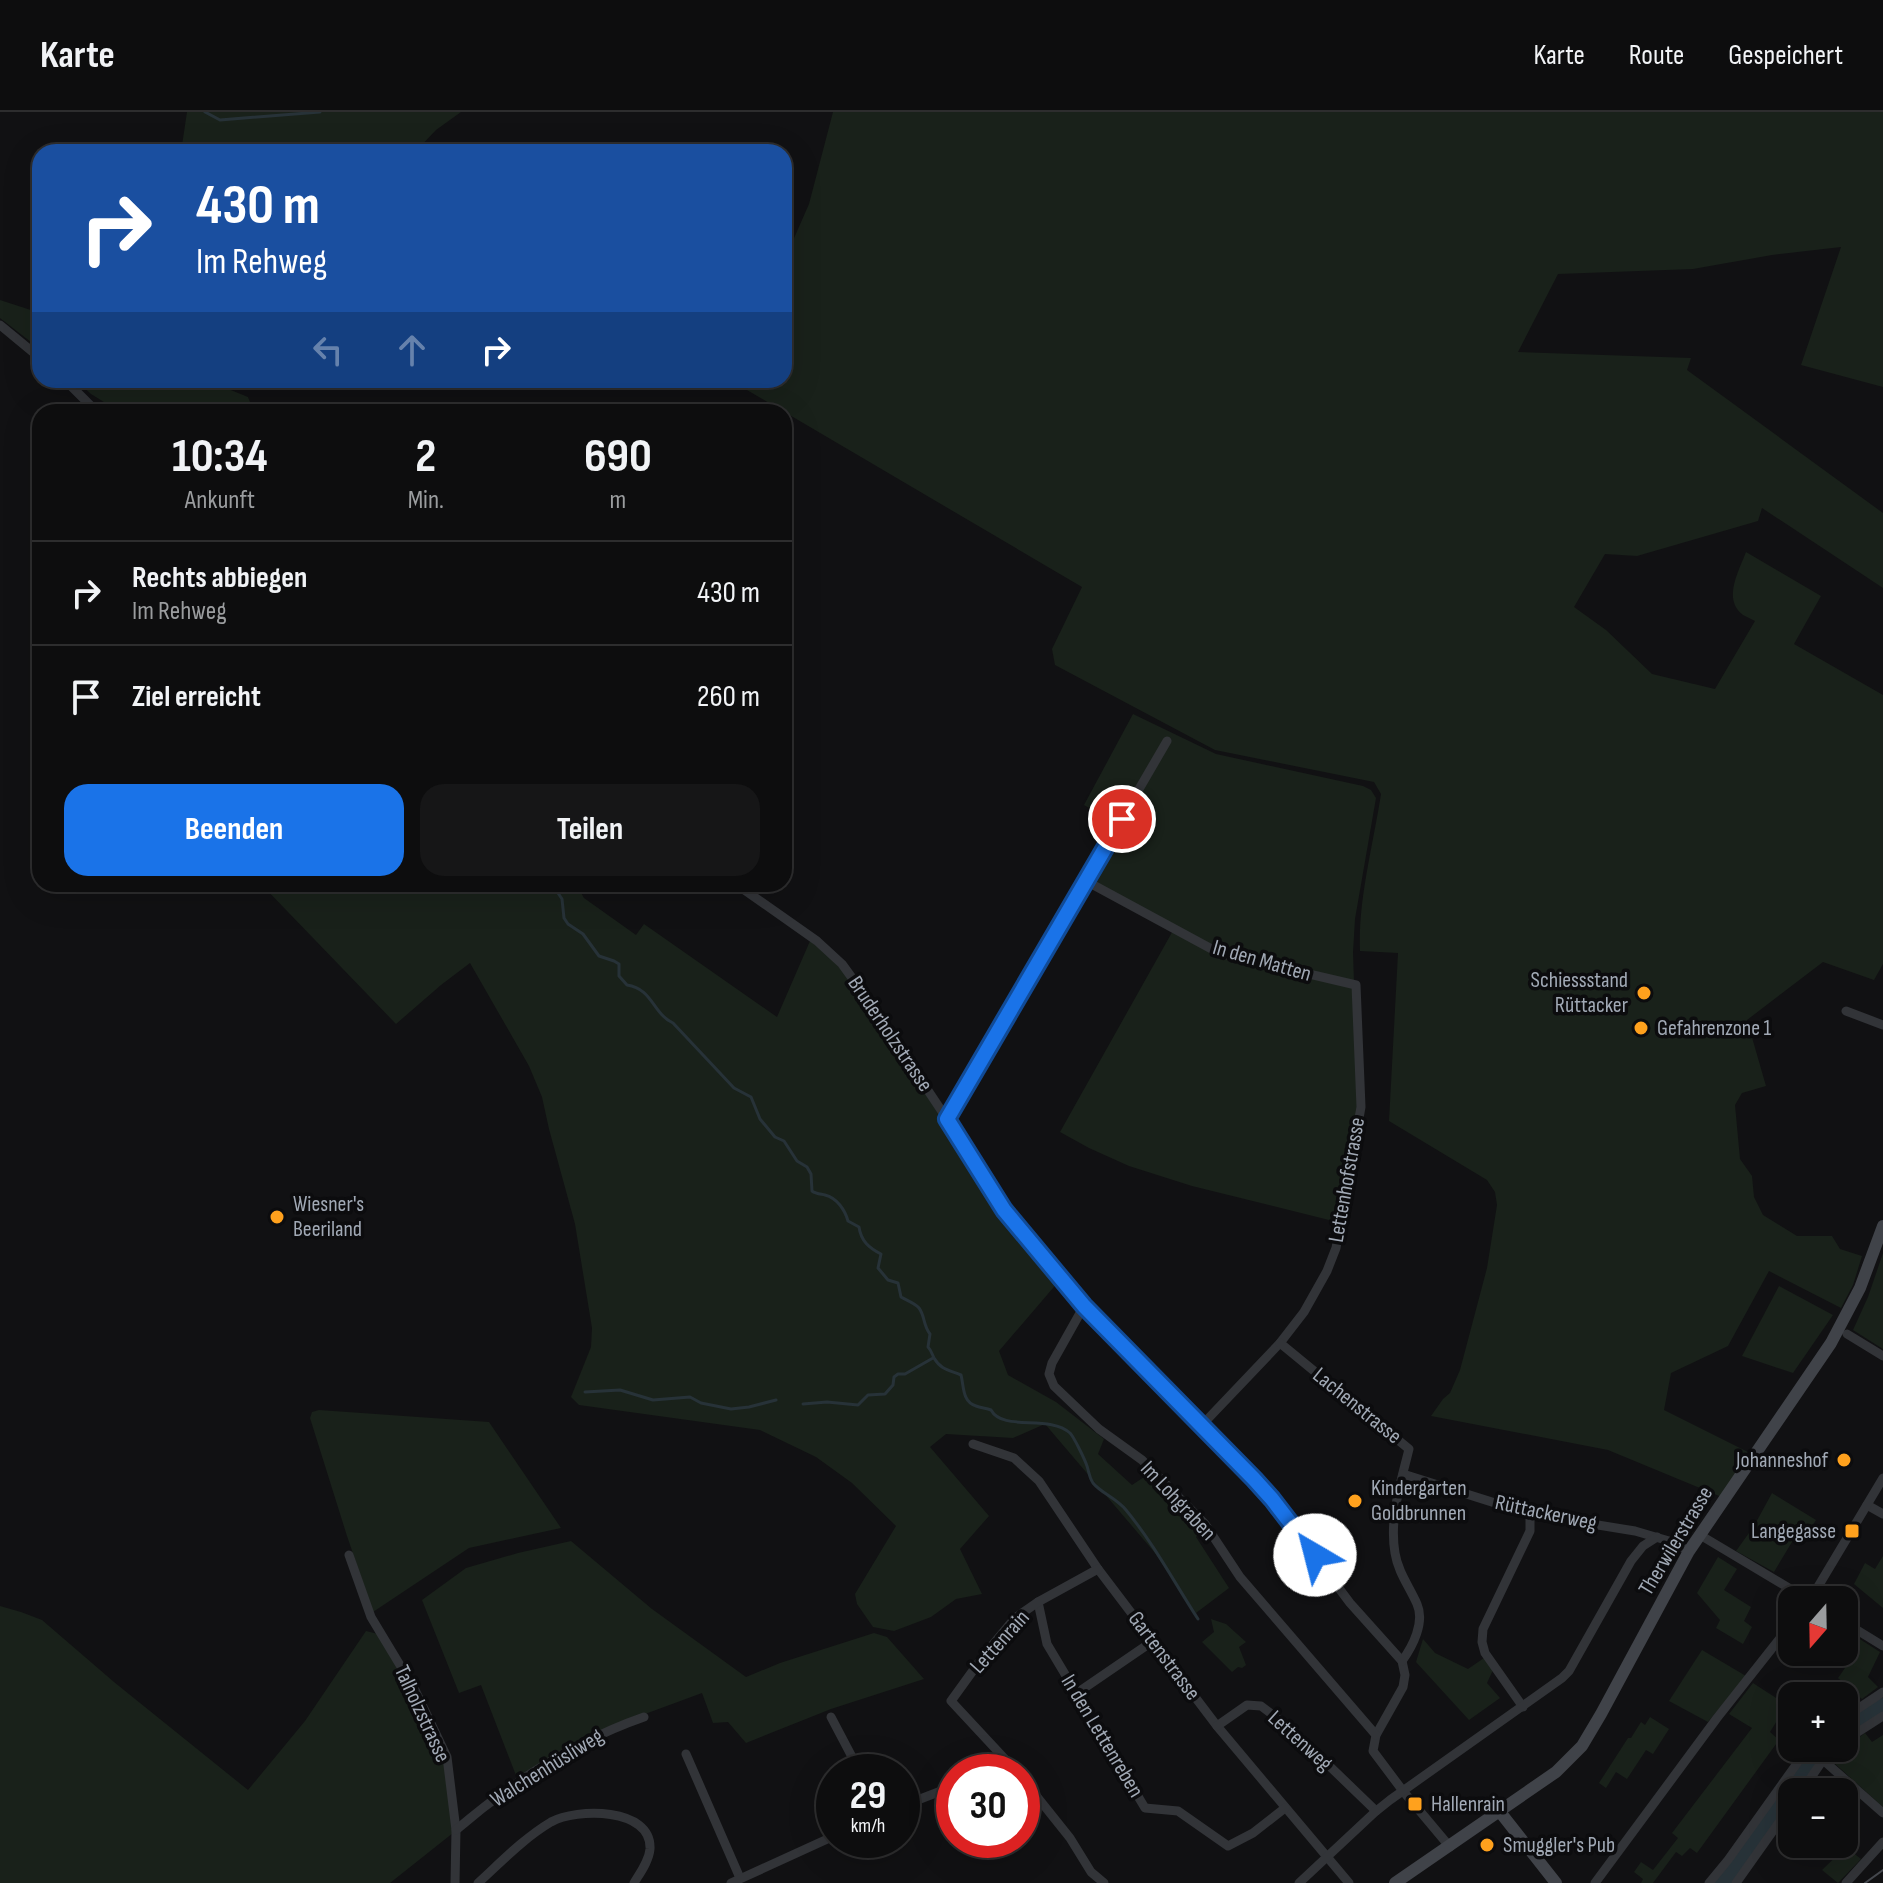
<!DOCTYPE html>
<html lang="de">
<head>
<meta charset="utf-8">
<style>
	body { margin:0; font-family:"Sofia Sans Condensed",sans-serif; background:#161617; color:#f1f3f6; height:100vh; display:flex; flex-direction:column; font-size:30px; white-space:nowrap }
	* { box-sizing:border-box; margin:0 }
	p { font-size:26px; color:#9a9c9e }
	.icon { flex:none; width:44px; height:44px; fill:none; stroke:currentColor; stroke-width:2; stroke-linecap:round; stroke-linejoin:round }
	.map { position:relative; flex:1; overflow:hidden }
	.drawer { position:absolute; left:32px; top:292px; width:760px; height:488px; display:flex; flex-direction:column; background:#0d0d0e; border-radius:24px; box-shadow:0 8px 32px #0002,0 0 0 2px #2d2d2e }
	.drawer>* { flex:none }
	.guide { position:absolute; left:32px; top:32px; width:760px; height:244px; border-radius:24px; box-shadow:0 8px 32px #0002,0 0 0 2px #2d2d2e; background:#1a4fa0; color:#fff; overflow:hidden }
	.needle { width:52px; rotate:200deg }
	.buttons { position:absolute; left:1778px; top:1474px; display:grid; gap:16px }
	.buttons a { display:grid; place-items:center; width:80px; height:80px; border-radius:16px; background:#0d0d0e; box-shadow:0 8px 32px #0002,0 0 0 2px #2d2d2e; font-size:40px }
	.speed { position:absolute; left:816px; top:1642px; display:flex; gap:16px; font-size:40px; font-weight:700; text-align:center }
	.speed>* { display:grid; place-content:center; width:104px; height:104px; border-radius:50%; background:#0d0d0e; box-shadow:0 8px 32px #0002,0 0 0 2px #2d2d2e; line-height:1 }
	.speed small { font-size:20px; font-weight:400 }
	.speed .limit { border:12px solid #d22; background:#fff; color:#111 }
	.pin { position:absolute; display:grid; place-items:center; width:68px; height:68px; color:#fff; margin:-34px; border:4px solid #fff; border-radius:50%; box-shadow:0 2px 8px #0007 }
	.me { position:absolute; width:88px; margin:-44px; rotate:323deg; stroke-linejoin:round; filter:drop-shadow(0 0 6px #0008) }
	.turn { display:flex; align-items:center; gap:28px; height:168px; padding:0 32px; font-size:36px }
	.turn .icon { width:104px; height:104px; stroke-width:2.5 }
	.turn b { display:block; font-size:56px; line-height:68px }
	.lanes { display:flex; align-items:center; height:76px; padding:0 32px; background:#0003; justify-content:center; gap:40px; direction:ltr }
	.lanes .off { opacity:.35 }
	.eta { display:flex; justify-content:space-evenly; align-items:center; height:136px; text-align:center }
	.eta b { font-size:48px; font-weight:700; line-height:56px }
	.button { display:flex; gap:16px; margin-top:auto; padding:16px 32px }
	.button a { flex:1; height:92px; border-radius:24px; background:#1a73e8; color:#fff; font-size:32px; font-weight:700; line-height:92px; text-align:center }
	.button a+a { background:#161617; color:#f1f3f6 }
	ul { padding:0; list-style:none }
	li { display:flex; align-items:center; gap:24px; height:104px; padding:0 32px; border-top:2px solid #2d2d2e }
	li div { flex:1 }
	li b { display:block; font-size:30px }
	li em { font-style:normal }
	header { display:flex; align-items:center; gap:48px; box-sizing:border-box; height:112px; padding:0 40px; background:#0d0d0e; border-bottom:2px solid #2d2d2e }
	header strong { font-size:38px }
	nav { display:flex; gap:44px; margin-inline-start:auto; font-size:28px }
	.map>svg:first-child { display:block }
	.green { fill:#19211a }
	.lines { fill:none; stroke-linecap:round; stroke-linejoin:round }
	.stream { stroke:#273238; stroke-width:3 }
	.river { stroke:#273238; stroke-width:16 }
	.street { stroke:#323438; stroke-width:9 }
	.secondary { stroke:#404349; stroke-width:12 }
	.tram { stroke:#45484e; stroke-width:2 }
	.route-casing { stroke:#114b97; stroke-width:20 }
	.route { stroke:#1a73e8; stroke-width:14 }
	.poi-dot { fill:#ffa11d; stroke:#0c0c0e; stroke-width:3 }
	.labels { text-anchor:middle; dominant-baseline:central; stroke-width:7; stroke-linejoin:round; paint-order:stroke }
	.street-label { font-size:22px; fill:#a1a9b5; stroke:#0c0c0e }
	.poi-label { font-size:22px; fill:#a1a9b5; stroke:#0c0c0e; text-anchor:start }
</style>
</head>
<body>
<header>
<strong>Karte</strong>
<nav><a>Karte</a><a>Route</a><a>Gespeichert</a></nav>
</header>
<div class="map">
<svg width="1883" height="1771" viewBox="0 0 1883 1771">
	<rect width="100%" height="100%" fill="#111113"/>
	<g class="green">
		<polygon points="187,0 461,0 436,18 415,40 181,40"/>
		<path d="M833,0H1883V275L1801,253L1841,135L1772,143L1693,157L1558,162L1518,240L1691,246L1687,258L1883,401V476L1762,396L1758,409L1637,444L1605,442L1574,495L1606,518L1652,562L1715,577L1755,509C1751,507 1747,505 1743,503C1722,487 1739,459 1746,440L1821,484L1794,532L1883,583V852L1874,868L1823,850L1747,908L1766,974L1742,981L1735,993L1740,1047L1752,1064L1754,1085L1763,1103L1797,1124H1832L1840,1137L1862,1144L1853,1173L1841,1196L1769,1159L1728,1234L1671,1261L1664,1298L1754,1343L1724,1386L1608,1338L1431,1304L1443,1287L1450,1281L1460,1258L1487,1156L1497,1093L1495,1080L1487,1068L1389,1009L1398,841L1360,839C1358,787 1373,734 1381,682L1374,670L1215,638L1055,553L1052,537L1082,475L730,268H784V149L809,92Z"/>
		<polygon points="0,188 40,201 40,237 0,206"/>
		<polygon points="76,268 206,268 248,285 254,300 120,300 91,282"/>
		<polygon points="1133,602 1216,642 1363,674 1371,678 1376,686 1355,807 1353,840 1358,992 1337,1110 1192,1074 1129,1054 1089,1036 1060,1020 1175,815 1091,769 1122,715 1084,693"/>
		<polygon points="261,772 576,772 584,786 636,823 644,812 777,905 810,829 826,841 852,869 934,993 1059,1169 999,1239 1008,1263 1056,1290 1104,1327 1098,1342 1132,1373 1153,1359 1205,1412 1196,1425 1229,1476 1196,1501 1155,1441 1045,1312 1013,1326 946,1322 930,1335 989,1404 960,1437 982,1482 956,1487 931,1505 894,1519 873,1515 857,1492 855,1482 896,1414 852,1371 816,1345 760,1318 579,1293 571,1285 591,1235 592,1216 575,1112 549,1017 542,985 529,954 470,851 441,873 396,912"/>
		<polygon points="1883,1141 1883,1237 1853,1218 1868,1185"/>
		<polygon points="1779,1174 1833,1203 1793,1261 1742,1244"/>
		<polygon points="319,1298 489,1310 561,1416 469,1436 373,1500 347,1424 310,1306 312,1300"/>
		<polygon points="1772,1381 1816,1408 1802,1430 1795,1425 1774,1460 1736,1439 1754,1414"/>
		<polygon points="571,1429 652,1497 746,1565 780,1551 874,1521 887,1525 924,1567 831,1597 746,1631 728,1610 713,1611 702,1581 599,1619 517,1666 481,1573 459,1581 422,1488 466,1456 518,1441"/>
		<polygon points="1883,1444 1883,1496 1854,1472 1865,1451 1875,1457"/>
		<polygon points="1718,1445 1737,1457 1724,1478 1751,1495 1744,1509 1752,1515 1743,1532 1716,1516 1720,1508 1697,1481"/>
		<polygon points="0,1494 21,1500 42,1508 114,1570 248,1678 305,1609 366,1519 378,1522 423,1603 446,1658 453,1721 390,1771 0,1771"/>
		<polygon points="1211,1507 1226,1512 1246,1530 1239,1535 1246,1553 1242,1556 1238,1555 1232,1560 1202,1530 1214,1520"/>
		<polygon points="1844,1517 1880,1540 1868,1565 1878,1575 1862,1587 1838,1566 1852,1546 1843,1540"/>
		<polygon points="1423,1527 1435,1541 1468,1557 1484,1546 1493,1558 1487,1571 1500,1586 1469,1608 1416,1550"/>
		<polygon points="1702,1538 1746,1564 1708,1610 1669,1589"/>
		<polygon points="1753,1571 1787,1593 1770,1620 1779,1628 1697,1741 1690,1736 1682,1744 1676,1740 1653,1771 1641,1771 1643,1767 1634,1760 1641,1750 1653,1758 1678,1726 1672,1721 1752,1616 1729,1602"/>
		<polygon points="1650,1605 1669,1617 1653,1642 1646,1638 1627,1667 1616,1660 1606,1676 1599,1671 1628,1626 1631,1626 1641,1610 1645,1613"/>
		<polygon points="1865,1621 1872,1630 1883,1623 1883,1695 1833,1650 1847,1634"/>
		<polygon points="1817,1636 1836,1636 1799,1680 1792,1680 1792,1689 1733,1771 1714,1771 1805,1647"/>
		<polygon points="1845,1736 1847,1736 1861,1747 1838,1771 1822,1758"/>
	</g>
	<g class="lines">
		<g class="stream">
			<polyline points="205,0 220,8 320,0"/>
			<path d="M552,772L562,787L564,806L568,812L583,822L599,844L614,849L619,852V864L627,873C653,877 652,901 673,911L734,976L751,985L760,1007L775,1025L784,1029L797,1049L807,1055L811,1062L812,1079C816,1082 821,1082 825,1083C837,1086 845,1098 848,1109L859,1115C861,1129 869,1136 881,1142L878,1156L888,1168L898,1171L901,1185C906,1188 915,1191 919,1196C925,1204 923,1213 930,1222L928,1235C931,1238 932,1242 934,1246C941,1258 949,1258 961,1263C964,1274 962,1290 976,1294C981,1296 986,1296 991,1298C1003,1320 1049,1302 1070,1321C1074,1325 1085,1348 1087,1354C1089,1360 1089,1365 1093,1371C1101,1381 1116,1386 1126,1398C1154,1432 1174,1470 1198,1507"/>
			<polyline points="585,1280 620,1278 653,1288 690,1285 701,1291 731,1297 749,1295 776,1288"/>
			<polyline points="803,1292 827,1290 858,1293 868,1283 885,1282 893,1273 894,1265 898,1262 905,1262 933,1246"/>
		</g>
		<g class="river">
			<polyline points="1844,1619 1864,1604 1883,1594"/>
			<polyline points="1722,1771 1790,1679 1825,1636"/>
		</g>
		<g class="street">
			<polyline points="0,213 40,246"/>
			<polyline points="65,268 97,300"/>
			<polyline points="1086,769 1219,841 1356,873 1361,995 1336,1136 1327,1159 1304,1200 1280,1231 1202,1313"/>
			<polyline points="736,772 817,829 842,852 863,881 947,1007 1004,1098 1024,1124 1084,1194 1231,1342 1272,1387 1350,1491 1402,1549 1405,1563 1403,1575 1376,1623 1373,1639 1403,1679 1450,1735"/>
			<polyline points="1846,899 1883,913"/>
			<polyline points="947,1007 1167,629"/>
			<polyline points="1084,1194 1052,1251 1049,1262 1054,1274 1099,1317 1142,1348 1205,1412 1240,1465 1376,1623"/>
			<polyline points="1847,1222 1883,1244"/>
			<path d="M1280,1231L1409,1337C1401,1370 1389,1406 1395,1441C1398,1460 1409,1474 1417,1492C1425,1510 1413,1534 1402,1549"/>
			<polyline points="973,1332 1014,1346 1039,1369 1098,1457 1217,1614 1349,1771"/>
			<polyline points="1403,1362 1530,1402 1635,1419 1669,1429 1689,1439"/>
			<polyline points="1867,1393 1883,1402"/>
			<polyline points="1700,1423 1809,1488"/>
			<polyline points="349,1443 371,1505 415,1578 447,1645 456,1718 455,1771"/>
			<polyline points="1810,1488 1883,1366"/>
			<polyline points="1038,1490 1047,1532 1145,1696 1178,1699 1228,1734 1253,1721 1285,1696"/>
			<polyline points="1844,1510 1883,1534"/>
			<polyline points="1077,1581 1153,1529"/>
			<polyline points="1523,1595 1485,1541 1482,1530 1483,1517 1530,1419 1530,1402"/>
			<polyline points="831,1605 860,1660"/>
			<polyline points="1844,1606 1883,1580"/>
			<polyline points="1217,1614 1247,1593 1261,1594 1289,1615 1376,1699"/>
			<polyline points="1844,1629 1883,1604"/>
			<polyline points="686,1642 740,1766"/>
			<polyline points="1823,1648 1883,1701"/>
			<polyline points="991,1660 1011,1652"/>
			<polyline points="1017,1660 951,1589 985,1542 1015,1506 1038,1490 1098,1457"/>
			<polyline points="1022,1666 1070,1726 1091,1760 1104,1771"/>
			<polyline points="1801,1680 1823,1648 1836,1636"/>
			<polyline points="902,1694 954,1674"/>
			<path d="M456,1718C512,1670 575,1629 644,1605"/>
			<path d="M478,1771C501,1750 524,1726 551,1710C576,1696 652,1695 650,1737C649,1749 640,1761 634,1771"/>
			<polyline points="731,1771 834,1724"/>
			<polyline points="1299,1771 1375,1700 1390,1688 1562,1566 1569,1559 1631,1449 1643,1434 1657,1425"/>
			<polyline points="1595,1771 1717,1606 1792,1511"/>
			<polyline points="1709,1771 1728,1748 1803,1643 1811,1636"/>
			<polyline points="1736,1771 1792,1692"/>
			<polyline points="1846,1771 1883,1730"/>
		</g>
		<g class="secondary">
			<polyline points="1500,1700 1556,1771"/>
			<polyline points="1395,1771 1556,1660 1582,1634 1601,1602 1689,1439 1831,1231 1860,1176 1883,1114"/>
		</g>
		<polyline class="tram" points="1865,1771 1883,1758"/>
	</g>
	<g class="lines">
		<g class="route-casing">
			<polyline id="route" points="1122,707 947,1007 1004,1098 1084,1194 1254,1367 1272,1387 1315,1443"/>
		</g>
		<use href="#route" class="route"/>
	</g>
	<g class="poi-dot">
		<circle cx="1644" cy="881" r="8"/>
		<circle cx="1641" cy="916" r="8"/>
		<circle cx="277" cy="1105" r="8"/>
		<circle cx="1844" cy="1348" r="8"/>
		<circle cx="1355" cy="1389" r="8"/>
		<rect x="1844" y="1411" width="16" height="16" rx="4"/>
		<rect x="1407" y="1684" width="16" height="16" rx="4"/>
		<circle cx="1487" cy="1733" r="8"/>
	</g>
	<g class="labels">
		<g class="street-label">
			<text transform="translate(1262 849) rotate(16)">In den Matten</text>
			<text transform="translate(890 922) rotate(56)">Bruderholzstrasse</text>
			<text transform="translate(1347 1068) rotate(-80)">Lettenhofstrasse</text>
			<text transform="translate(1357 1294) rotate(39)">Lachenstrasse</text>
			<text transform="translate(1178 1389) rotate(47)">Im Lohgraben</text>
			<text transform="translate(1546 1401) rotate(12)">Rüttackerweg</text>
			<text transform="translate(1676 1429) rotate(-59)">Therwilerstrasse</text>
			<text transform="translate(1000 1530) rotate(-48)">Lettenrain</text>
			<text transform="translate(1164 1544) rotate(53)">Gartenstrasse</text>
			<text transform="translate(422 1602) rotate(65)">Talholzstrasse</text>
			<text transform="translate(1102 1624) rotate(59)">In den Lettenreben</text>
			<text transform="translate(1300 1629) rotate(42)">Lettenweg</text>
			<text transform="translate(547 1656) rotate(-32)">Walchenhüsliweg</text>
		</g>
		<g class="poi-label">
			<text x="1628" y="868" text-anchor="end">Schiessstand<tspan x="1628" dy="25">Rüttacker</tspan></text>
			<text x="1657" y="916">Gefahrenzone 1</text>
			<text x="293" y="1092">Wiesner's<tspan x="293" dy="25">Beeriland</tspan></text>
			<text x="1828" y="1348" text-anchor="end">Johanneshof</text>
			<text x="1371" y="1376">Kindergarten<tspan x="1371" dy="25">Goldbrunnen</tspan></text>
			<text x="1836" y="1419" text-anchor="end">Langegasse</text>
			<text x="1431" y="1692">Hallenrain</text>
			<text x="1503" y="1733">Smuggler's Pub</text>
		</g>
	</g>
</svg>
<div class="buttons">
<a><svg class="needle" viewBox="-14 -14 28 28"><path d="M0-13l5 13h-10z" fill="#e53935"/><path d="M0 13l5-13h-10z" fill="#9a9c9e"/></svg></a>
<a>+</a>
<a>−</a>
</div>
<div class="speed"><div>29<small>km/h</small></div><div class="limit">30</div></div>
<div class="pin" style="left:1122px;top:707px;background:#d93025"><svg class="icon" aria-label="arrive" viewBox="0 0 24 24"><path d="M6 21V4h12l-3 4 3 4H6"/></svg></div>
<svg class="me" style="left:1315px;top:1443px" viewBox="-20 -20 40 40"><circle r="19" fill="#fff"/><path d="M0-13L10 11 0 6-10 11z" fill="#1a73e8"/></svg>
<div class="guide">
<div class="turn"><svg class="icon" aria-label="right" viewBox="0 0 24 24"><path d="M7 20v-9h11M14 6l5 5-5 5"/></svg><div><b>430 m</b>Im Rehweg</div></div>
<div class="lanes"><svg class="icon off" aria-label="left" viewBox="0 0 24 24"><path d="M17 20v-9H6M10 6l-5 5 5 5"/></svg><svg class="icon off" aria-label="ahead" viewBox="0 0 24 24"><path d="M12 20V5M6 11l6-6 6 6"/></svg><svg class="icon" aria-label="right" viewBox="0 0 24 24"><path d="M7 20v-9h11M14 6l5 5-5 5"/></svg></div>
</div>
<section class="drawer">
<div class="eta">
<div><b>10:34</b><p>Ankunft</p></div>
<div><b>2</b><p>Min.</p></div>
<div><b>690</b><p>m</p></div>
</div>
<ul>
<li><svg class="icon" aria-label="right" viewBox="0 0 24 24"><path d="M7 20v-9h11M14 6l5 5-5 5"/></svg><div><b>Rechts abbiegen</b><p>Im Rehweg</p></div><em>430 m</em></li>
<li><svg class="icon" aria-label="arrive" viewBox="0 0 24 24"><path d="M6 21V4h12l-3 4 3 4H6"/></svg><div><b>Ziel erreicht</b></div><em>260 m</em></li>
</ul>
<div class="button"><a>Beenden</a><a>Teilen</a></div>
</section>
</div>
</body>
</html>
